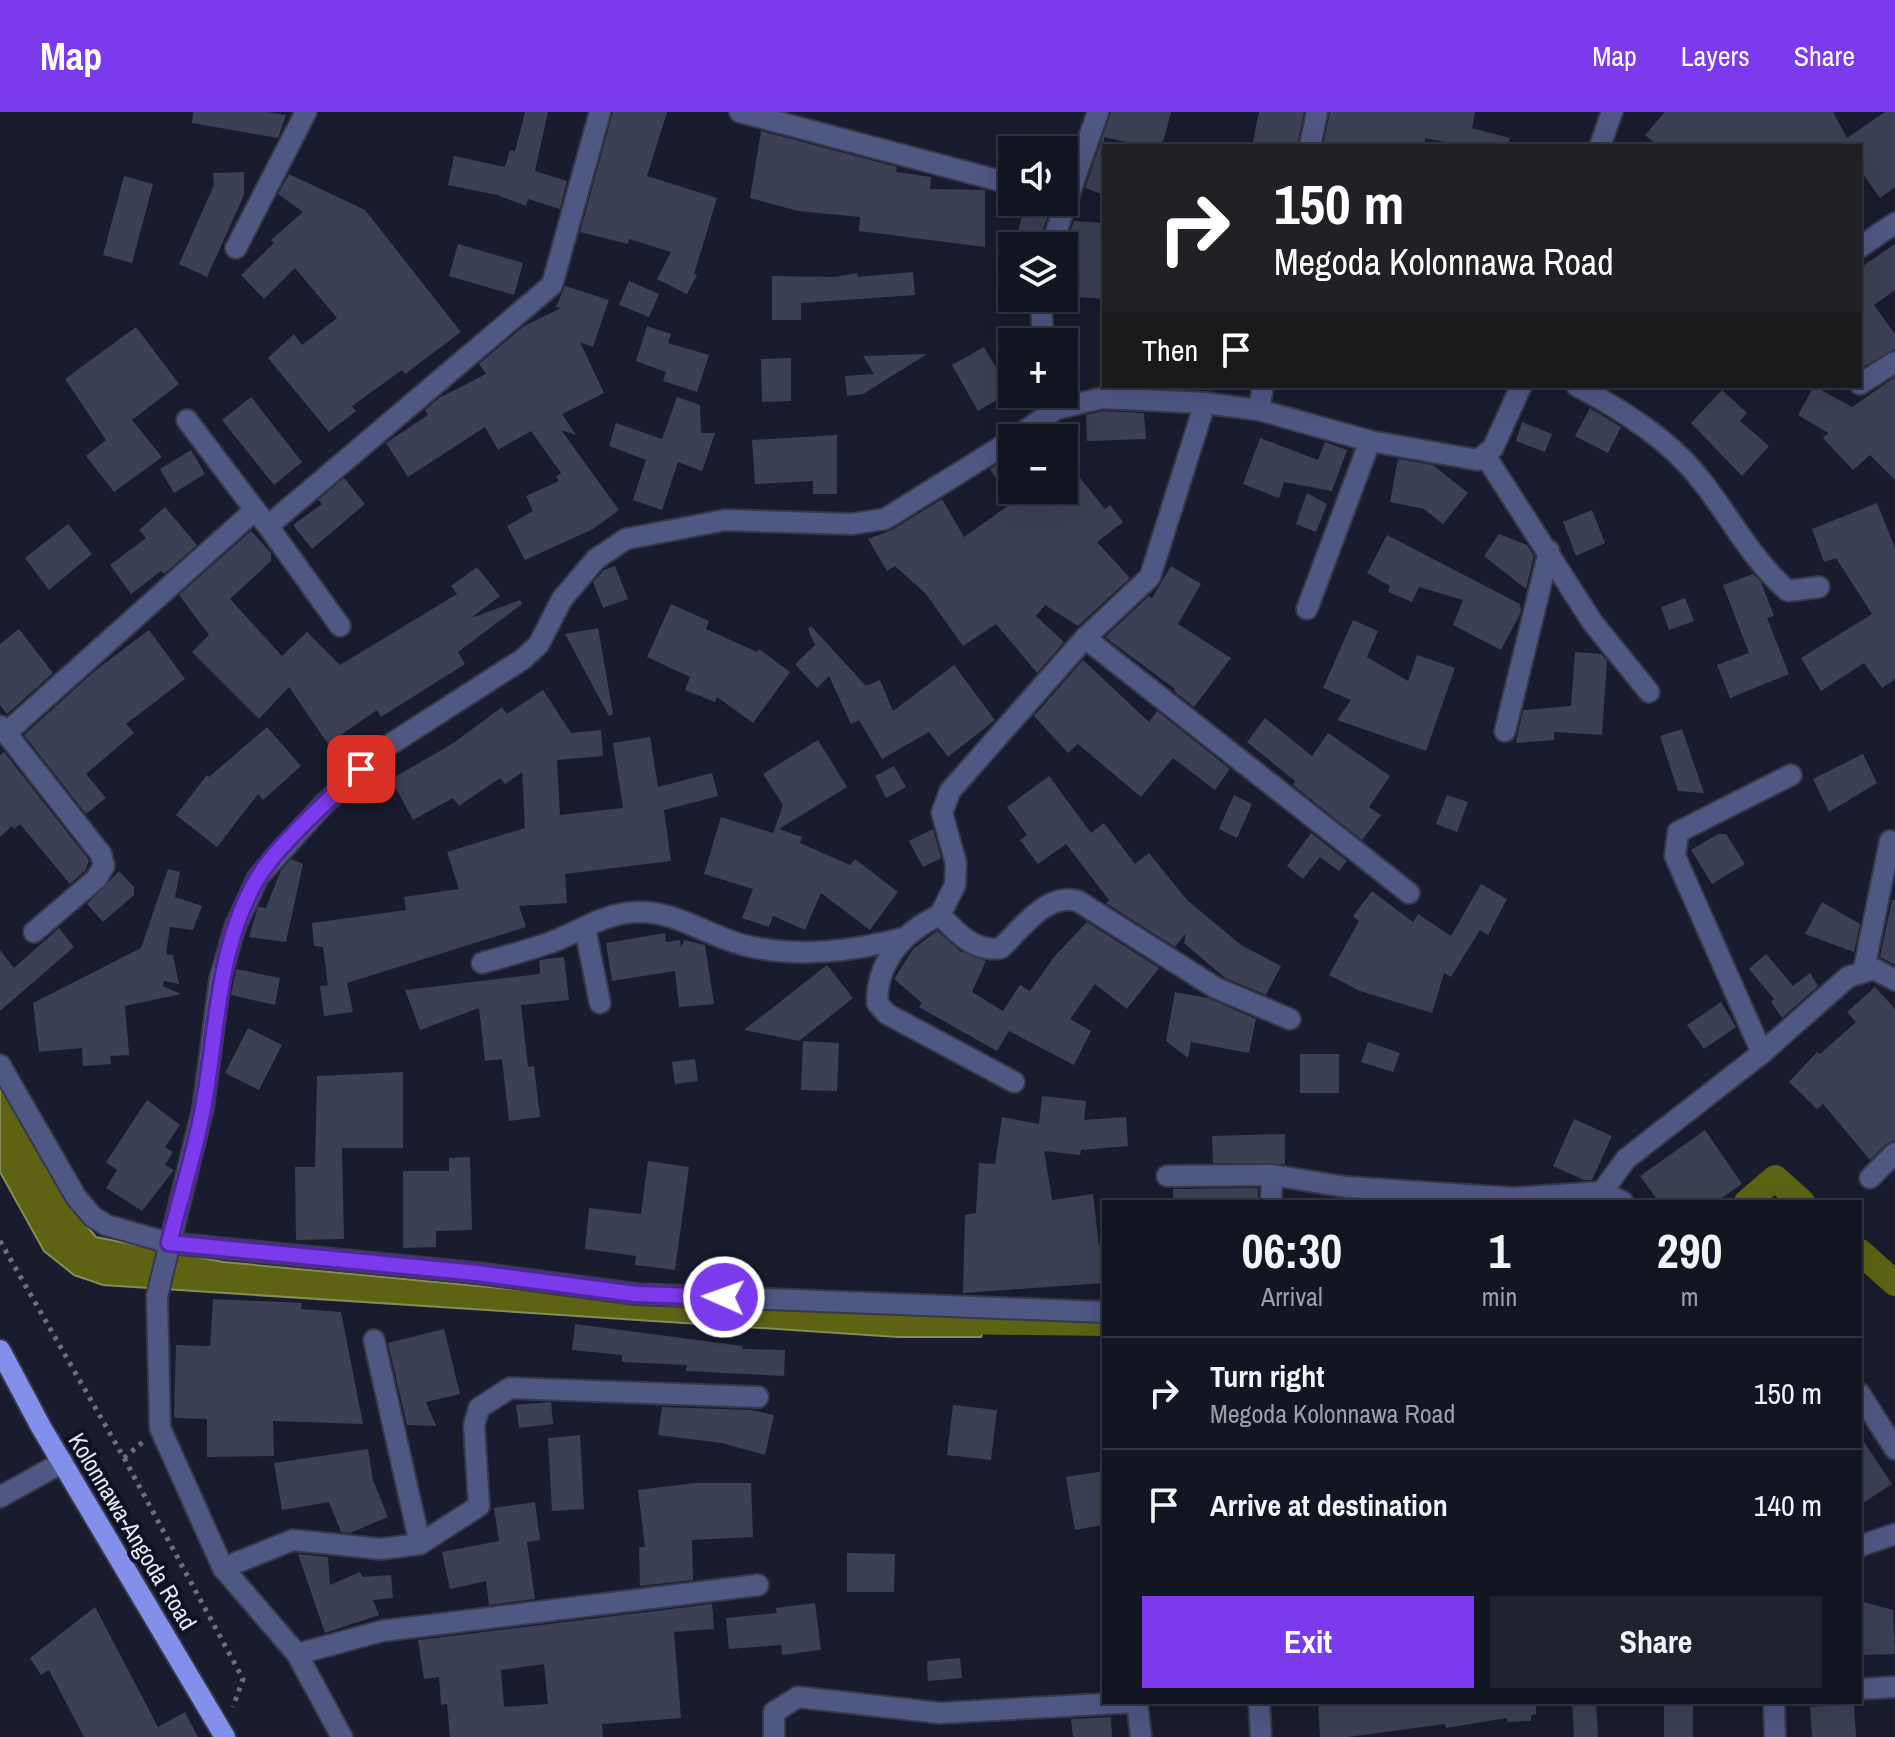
<!DOCTYPE html>
<html lang="en">
<head>
<meta charset="utf-8">
<style>
	body { margin:0; font-family:"Archivo Narrow",sans-serif; background:#1f222f; color:#f1f3f6; height:100vh; display:flex; flex-direction:column; font-size:30px; white-space:nowrap }
	* { box-sizing:border-box; margin:0 }
	p { font-size:26px; color:#9c9fa5 }
	.icon { flex:none; width:44px; height:44px; fill:none; stroke:currentColor; stroke-width:2; stroke-linecap:round; stroke-linejoin:round }
	.map { position:relative; flex:1; overflow:hidden }
	.details { position:absolute; left:1102px; top:1088px; width:760px; height:504px; display:flex; flex-direction:column; background:#121522; border-radius:0px; box-shadow:0 8px 32px #0002,0 0 0 2px #313440 }
	.details>* { flex:none }
	.banner { position:absolute; left:1102px; top:32px; width:760px; height:244px; border-radius:0px; box-shadow:0 8px 32px #0002,0 0 0 2px #313440; background:#202124; color:#fff; overflow:hidden }
	.tools { position:absolute; left:998px; top:24px; display:grid; gap:16px }
	.tools a { display:grid; place-items:center; width:80px; height:80px; border-radius:0px; background:#121522; box-shadow:0 8px 32px #0002,0 0 0 2px #313440; font-size:40px }
	.pin { position:absolute; display:grid; place-items:center; width:68px; height:68px; color:#fff; margin:-34px; border-radius:16px; box-shadow:0 4px 12px #0006 }
	.me { position:absolute; width:88px; margin:-44px; rotate:272deg; stroke-linejoin:round; filter:drop-shadow(0 0 6px #0008) }
	.turn { display:flex; align-items:center; gap:28px; height:168px; padding:0 40px; font-size:36px }
	.turn .icon { width:104px; height:104px; stroke-width:2.5 }
	.turn b { display:block; font-size:56px; line-height:68px }
	.then { display:flex; align-items:center; height:76px; padding:0 40px; background:#0003; gap:16px; font-size:30px }
	.eta { display:flex; justify-content:space-evenly; align-items:center; height:136px; text-align:center }
	.eta b { font-size:48px; font-weight:800; line-height:56px }
	.action { display:flex; gap:16px; margin-top:auto; padding:16px 40px }
	.action a { flex:1; height:92px; border-radius:0px; background:#7c3aed; color:#fff; font-size:32px; font-weight:800; line-height:92px; text-align:center }
	.action a+a { background:#1f222f; color:#f1f3f6 }
	ul { padding:0; list-style:none }
	li { display:flex; align-items:center; gap:24px; height:112px; padding:0 40px; border-top:2px solid #313440 }
	li div { flex:1 }
	li b { display:block; font-size:30px }
	li em { font-style:normal }
	header { display:flex; align-items:center; gap:48px; box-sizing:border-box; height:112px; padding:0 40px; background:#7c3aed; color:#fff }
	header strong { font-size:38px }
	nav { display:flex; gap:44px; margin-inline-start:auto; font-size:28px }
	.map>svg:first-child { display:block }
	.water { fill:#5d6313; stroke:#868b57; stroke-width:2 }
	.lines { fill:none; stroke-linecap:round; stroke-linejoin:round }
	.canal { stroke:#5d6313; stroke-width:26 }
	.building { fill:#3b4054; fill-rule:evenodd }
	.minor-casing { stroke:#35394a; stroke-width:24 }
	.major-casing { stroke:#35394a; stroke-width:24 }
	.path { stroke:#6c6f7f; stroke-width:5; stroke-dasharray:4 6; stroke-linecap:butt }
	.minor { stroke:#4f5783; stroke-width:20 }
	.major { stroke:#8290eb; stroke-width:20 }
	.route-casing { stroke:#51269a; stroke-width:20 }
	.route { stroke:#7c3aed; stroke-width:14 }
	.labels { text-anchor:middle; dominant-baseline:central; stroke-width:8; stroke-linejoin:round; paint-order:stroke }
	.street-label { font-size:24px; fill:#e6e9f6; stroke:#0f1224 }
</style>
</head>
<body>
<header>
<strong>Map</strong>
<nav><a>Map</a><a>Layers</a><a>Share</a></nav>
</header>
<div class="map">
<svg width="1895" height="1625" viewBox="0 0 1895 1625">
	<rect width="100%" height="100%" fill="#181c2e"/>
	<polygon class="water" points="0,970 65,1088 96,1125 223,1150 553,1181 987,1203 981,1225 898,1225 103,1173 74,1163 44,1139 0,1060"/>
	<g class="lines">
		<g class="canal">
			<polyline points="1747,1090 1775,1066 1802,1090"/>
			<polyline points="1860,1140 1895,1171"/>
			<polyline points="950,1209 1104,1211"/>
		</g>
	</g>
	<g class="building">
		<polygon points="193,0 268,0 286,3 278,26 192,11"/>
		<polygon points="525,0 548,0 535,59 567,69 560,97 528,87 526,94 497,83 448,73 454,44 505,55 510,38 515,39"/>
		<polygon points="613,0 667,0 647,64 717,86 694,162 697,163 687,182 657,167 671,140 629,127 628,132 580,120"/>
		<polygon points="1111,0 1171,0 1162,34 1143,34 1104,25 1104,83 1085,76"/>
		<polygon points="1259,0 1304,0 1297,34 1252,34"/>
		<polygon points="1330,0 1475,0 1472,16 1510,26 1508,34 1465,34 1425,26 1425,34 1323,34"/>
		<polygon points="1665,0 1833,0 1847,26 1885,0 1895,0 1895,75 1880,86 1860,58 1860,34 1658,34 1645,23"/>
		<polygon points="761,19 897,55 896,60 931,65 930,77 985,78 985,135 859,119 860,105 798,99 750,86"/>
		<polygon points="244,60 244,83 207,165 179,152 214,73 213,61"/>
		<polygon points="289,62 365,98 461,220 405,262 402,258 352,294 356,299 329,320 268,246 294,222 302,233 337,206 295,156 264,187 241,163 274,131 271,128 303,100 278,82"/>
		<polygon points="124,64 153,72 132,151 103,143"/>
		<polygon points="1022,104 1047,106 1038,134 1014,134"/>
		<polygon points="1074,109 1104,111 1104,187 1064,184 1064,136"/>
		<polygon points="458,132 523,151 514,183 449,164"/>
		<polygon points="1895,132 1895,178 1874,193 1895,222 1895,237 1863,255 1860,250 1860,156"/>
		<polygon points="913,160 915,183 801,191 801,208 772,208 772,164 835,165 857,161 858,165"/>
		<polygon points="629,169 659,182 649,205 619,193"/>
		<polygon points="565,174 609,188 593,235 580,230 604,281 562,302 576,323 561,318 619,398 593,417 525,448 507,414 533,399 526,384 559,369 556,365 561,361 531,319 498,338 485,315 408,365 386,331 428,303 425,298 439,286 486,262 479,252 524,214 561,196 556,195"/>
		<polygon points="647,214 671,222 668,231 709,243 697,280 663,269 666,260 636,249"/>
		<polygon points="136,215 179,272 132,308 162,345 114,380 86,344 106,328 65,267"/>
		<polygon points="984,235 1010,280 978,299 952,253"/>
		<polygon points="927,242 863,282 847,284 845,264 874,262 863,244"/>
		<polygon points="791,246 791,289 762,290 761,247"/>
		<polygon points="1895,265 1895,368 1870,343 1853,358 1823,326 1828,321 1798,303 1814,274 1852,295"/>
		<polygon points="1722,278 1747,301 1740,309 1769,334 1742,364 1691,311"/>
		<polygon points="251,285 302,350 274,373 222,308"/>
		<polygon points="677,285 700,293 701,321 715,321 702,359 678,350 662,398 633,388 646,348 609,334 616,311 662,327"/>
		<polygon points="1590,296 1621,315 1608,341 1575,324"/>
		<polygon points="1103,299 1144,301 1146,327 1087,329 1086,303"/>
		<polygon points="1522,310 1552,322 1545,340 1516,329"/>
		<polygon points="837,323 837,382 813,382 813,369 755,372 752,328"/>
		<polygon points="1260,326 1318,348 1325,330 1347,338 1332,379 1284,370 1279,386 1243,372"/>
		<polygon points="191,338 205,362 174,381 160,357"/>
		<polygon points="1064,346 1105,397 1110,393 1123,410 1097,430 1130,466 1078,514 1045,493 1036,504 1064,530 1037,561 996,512 963,534 926,482 895,454 887,459 868,427 892,418 942,387 964,425 1012,391 990,357 1006,347 1012,355 1012,378 1064,378"/>
		<polygon points="1398,347 1433,353 1468,381 1443,412 1424,397 1390,390"/>
		<polygon points="344,366 365,392 312,437 293,413 322,392 318,388"/>
		<polygon points="1307,381 1327,392 1316,420 1296,412"/>
		<polygon points="1877,391 1895,436 1895,567 1882,576 1864,551 1821,579 1801,546 1872,502 1836,446 1824,450 1812,417"/>
		<polygon points="165,395 197,433 164,462 161,459 131,482 110,453 146,426 139,418"/>
		<polygon points="1592,398 1605,431 1576,444 1563,410"/>
		<polygon points="68,412 92,442 49,478 25,446"/>
		<polygon points="251,419 271,441 271,449 230,487 282,544 307,520 340,553 457,482 451,474 477,455 500,484 471,506 520,488 522,492 458,540 465,552 381,605 377,598 328,632 289,575 259,607 192,540 209,523 179,483"/>
		<polygon points="1499,422 1527,433 1534,444 1526,477 1484,444"/>
		<polygon points="1387,423 1520,492 1521,500 1501,538 1453,513 1463,488 1419,475 1412,490 1388,480 1390,474 1367,461"/>
		<polygon points="615,454 628,487 603,496 593,470 604,458"/>
		<polygon points="1171,454 1201,472 1178,512 1231,546 1194,595 1174,579 1175,577 1105,525 1149,484 1152,486"/>
		<polygon points="1753,462 1761,470 1774,504 1767,506 1789,562 1730,586 1717,553 1749,541 1723,473"/>
		<polygon points="1685,486 1694,509 1669,518 1661,495"/>
		<polygon points="671,492 709,509 706,517 757,540 759,537 790,560 753,611 717,585 715,590 685,578 690,565 647,545"/>
		<polygon points="1353,508 1378,519 1367,545 1408,569 1417,543 1455,556 1426,639 1337,608 1351,588 1323,576"/>
		<polygon points="811,514 866,574 880,568 893,599 954,553 995,608 948,645 929,620 882,647 859,608 851,612 829,564 817,576 795,552 815,533 808,517"/>
		<polygon points="598,516 613,602 609,604 565,522"/>
		<polygon points="19,517 53,561 7,602 0,593 0,532"/>
		<polygon points="149,518 185,567 126,612 134,621 86,662 106,686 86,702 24,623 97,557"/>
		<polygon points="1575,540 1601,542 1607,548 1602,623 1554,620 1554,628 1516,631 1523,598 1571,594"/>
		<polygon points="1083,548 1149,610 1157,599 1230,657 1215,678 1173,646 1141,685 1078,632 1068,641 1034,604"/>
		<polygon points="543,578 571,621 601,618 603,644 557,648 560,703 623,696 613,631 650,625 658,675 712,661 718,684 664,698 671,749 565,762 567,791 519,794 526,815 347,871 353,900 324,904 320,874 328,873 323,835 314,834 312,811 406,798 404,785 459,777 447,740 525,716 522,660 505,672 500,666 459,694 453,686 413,708 391,667 452,632 502,595 507,602"/>
		<polygon points="1265,606 1312,644 1328,621 1390,664 1369,695 1381,703 1362,728 1293,673 1295,669 1247,630"/>
		<polygon points="267,615 301,654 263,688 258,682 217,735 176,703 207,663 209,665"/>
		<polygon points="1682,617 1704,681 1678,679 1660,624"/>
		<polygon points="818,628 847,675 779,717 802,725 800,731 850,753 855,747 898,780 870,818 821,781 805,818 773,804 769,815 742,806 753,777 704,762 721,705 773,721 783,693 763,662"/>
		<polygon points="4,640 89,748 86,758 70,772 20,712 14,717 12,714 0,725 0,643"/>
		<polygon points="1863,642 1877,671 1829,700 1813,667"/>
		<polygon points="894,654 906,675 886,686 875,664"/>
		<polygon points="1049,664 1091,721 1104,711 1135,752 1149,741 1187,788 1241,833 1281,854 1266,883 1225,866 1184,831 1186,821 1175,835 1106,791 1109,788 1066,732 1038,752 1020,728 1027,723 1007,695"/>
		<polygon points="1234,683 1252,692 1237,726 1219,717"/>
		<polygon points="1447,683 1468,690 1457,720 1436,712"/>
		<polygon points="933,717 941,746 923,755 909,729"/>
		<polygon points="1311,721 1347,749 1339,759 1320,745 1303,767 1287,754"/>
		<polygon points="1718,722 1726,722 1745,752 1712,772 1691,738"/>
		<polygon points="291,747 303,752 286,830 249,825 258,795 266,796 281,758"/>
		<polygon points="168,757 180,760 175,785 202,794 193,818 170,815 166,842 173,843 179,872 164,869 163,874 181,882 125,894 129,943 110,944 111,952 83,954 82,936 39,940 33,891 141,836"/>
		<polygon points="119,759 134,775 134,783 103,810 87,792"/>
		<polygon points="1481,772 1507,787 1488,823 1480,818 1451,865 1444,861 1432,901 1360,879 1329,863 1359,809 1353,804 1372,779 1413,810 1418,802 1451,824"/>
		<polygon points="1892,788 1895,788 1895,853 1880,845"/>
		<polygon points="1822,790 1860,812 1854,840 1805,822"/>
		<polygon points="1087,810 1159,856 1127,897 1095,872 1070,907 1091,919 1074,953 1009,919 997,939 919,895 922,891 894,867 913,837 937,819 960,839 986,849 972,880 1003,899 1020,873 1030,879 1054,845"/>
		<polygon points="59,816 74,835 0,899 0,838 14,856"/>
		<polygon points="665,821 666,830 680,828 681,836 684,828 705,833 714,892 679,895 675,859 612,869 606,831"/>
		<polygon points="1766,842 1793,874 1810,861 1818,874 1782,906 1771,890 1774,887 1749,857"/>
		<polygon points="564,845 569,888 521,893 528,955 534,954 540,1005 509,1009 502,947 485,949 479,896 420,918 405,878 540,862 539,848"/>
		<polygon points="827,853 853,886 799,929 744,918"/>
		<polygon points="236,857 280,866 275,893 231,883"/>
		<polygon points="1875,875 1895,897 1895,1028 1886,1032 1870,1048 1823,992 1817,997 1789,970 1817,940 1820,942 1856,910 1847,900"/>
		<polygon points="1175,880 1208,886 1256,907 1249,941 1191,930 1188,946 1166,929"/>
		<polygon points="1721,890 1736,915 1704,937 1687,913"/>
		<polygon points="248,916 282,933 259,978 225,961"/>
		<polygon points="803,929 839,931 837,979 801,978"/>
		<polygon points="1368,930 1400,941 1393,960 1361,950"/>
		<rect x="1300" y="942" width="39" height="39"/>
		<polygon points="695,947 698,969 675,972 672,950"/>
		<polygon points="403,960 403,1036 342,1036 344,1127 296,1128 295,1055 315,1055 317,964"/>
		<polygon points="1042,984 1086,989 1084,1008 1126,1005 1128,1034 1081,1038 1080,1043 1044,1039 1052,1088 1093,1082 1099,1133 1104,1132 1104,1171 963,1181 965,1103 976,1101 979,1051 995,1052 1002,1005 1039,1012"/>
		<polygon points="147,988 180,1013 165,1035 173,1040 165,1053 174,1058 142,1099 106,1076 117,1058 106,1050"/>
		<polygon points="1574,1007 1612,1024 1592,1068 1584,1068 1553,1054"/>
		<polygon points="1705,1018 1742,1072 1716,1090 1659,1090 1640,1064"/>
		<polygon points="1285,1022 1285,1052 1213,1051 1212,1024"/>
		<polygon points="470,1045 472,1118 436,1119 436,1135 403,1136 403,1059 449,1059 449,1046"/>
		<polygon points="648,1049 689,1055 675,1158 635,1153 636,1144 585,1137 589,1096 641,1102"/>
		<polygon points="1258,1076 1258,1090 1173,1090 1173,1077"/>
		<polygon points="213,1187 302,1191 301,1197 341,1200 363,1312 273,1309 274,1344 207,1345 207,1307 174,1306 176,1233 210,1234"/>
		<polygon points="575,1212 743,1234 742,1237 785,1238 784,1264 686,1259 687,1253 622,1250 622,1243 572,1238"/>
		<polygon points="444,1217 460,1282 426,1290 436,1314 407,1313 388,1231"/>
		<polygon points="551,1290 553,1312 519,1316 516,1293"/>
		<polygon points="953,1293 997,1298 991,1348 947,1343"/>
		<polygon points="662,1295 751,1298 774,1303 765,1343 722,1331 658,1323"/>
		<polygon points="580,1323 584,1397 552,1399 548,1326"/>
		<polygon points="1860,1324 1892,1372 1860,1393"/>
		<polygon points="368,1337 373,1368 388,1405 350,1421 341,1420 329,1390 282,1398 274,1351"/>
		<polygon points="1104,1359 1104,1413 1075,1418 1066,1365"/>
		<polygon points="695,1371 751,1371 753,1425 692,1428 693,1468 640,1474 639,1435 645,1435 638,1378"/>
		<polygon points="535,1390 540,1428 527,1430 535,1487 489,1493 486,1469 450,1477 442,1440 499,1429 494,1396"/>
		<polygon points="847,1441 895,1442 894,1480 847,1480"/>
		<polygon points="298,1442 328,1445 330,1473 360,1460 363,1465 391,1463 393,1486 373,1488 379,1503 325,1521"/>
		<polygon points="1860,1489 1893,1498 1895,1542 1860,1543"/>
		<polygon points="815,1491 821,1538 782,1543 781,1533 729,1537 726,1506 777,1501 776,1496"/>
		<path d="M712,1492L714,1517L674,1520L681,1606L602,1612L603,1625H450L447,1592L441,1593L439,1565L424,1567L418,1528ZM544,1552L548,1592L504,1595L501,1558Z"/>
		<polygon points="95,1495 158,1615 185,1600 198,1625 84,1625 49,1558 41,1563 30,1546"/>
		<polygon points="960,1546 962,1566 928,1569 927,1549"/>
		<polygon points="1318,1590 1536,1590 1536,1602 1531,1603 1531,1609 1507,1610 1507,1606 1446,1616 1445,1612 1348,1625 1320,1625"/>
		<polygon points="1572,1590 1596,1590 1598,1625 1574,1625"/>
		<rect x="1664" y="1590" width="29" height="35"/>
		<polygon points="1854,1592 1856,1625 1812,1625 1810,1595"/>
		<polygon points="1111,1605 1112,1625 1073,1625 1071,1607"/>
	</g>
	<g class="lines">
		<g class="minor-casing">
			<g id="minor">
				<polyline points="740,0 1012,72"/>
				<polyline points="1310,34 1317,0"/>
				<polyline points="1600,34 1612,0"/>
				<polyline points="1051,134 1098,0"/>
				<polyline points="1860,135 1895,111"/>
				<polyline points="236,136 306,0"/>
				<polyline points="1041,186 1043,230"/>
				<polyline points="1860,272 1895,250"/>
				<path d="M1577,274C1624,299 1672,329 1704,372C1732,408 1753,449 1788,479L1819,475"/>
				<path d="M1205,291L1150,465L1085,526L950,679L942,701L956,751L955,773L940,803C956,820 975,841 1001,836C1022,816 1047,780 1078,789L1216,876L1290,907"/>
				<polyline points="1259,298 1263,274"/>
				<polyline points="187,308 255,398"/>
				<polyline points="1015,326 1056,297 1102,286 1205,291 1259,298 1370,329 1478,348 1493,336 1521,274"/>
				<polyline points="1486,345 1593,511 1649,580"/>
				<polyline points="268,414 340,514"/>
				<polyline points="1307,497 1370,329"/>
				<polyline points="1085,526 1409,781"/>
				<polyline points="0,614 6,621 255,398 268,414 552,173 600,0"/>
				<polyline points="1505,619 1549,439"/>
				<polyline points="6,621 101,742 104,754 96,767 34,820"/>
				<path d="M940,803C903,820 877,849 877,891L887,902L1014,970"/>
				<polyline points="585,816 600,891"/>
				<path d="M482,851C506,844 529,838 552,830C580,819 607,800 638,800C678,799 710,826 748,834C800,846 853,839 904,826"/>
				<polyline points="1864,857 1890,729"/>
				<polyline points="1762,941 1675,744 1678,720 1791,663"/>
				<polyline points="0,953 76,1085 93,1105 106,1113 169,1131 477,1161 636,1182 1104,1200"/>
				<polyline points="1167,1064 1272,1063 1346,1075 1513,1086 1602,1080"/>
				<polyline points="1870,1066 1895,1041"/>
				<polyline points="1271,1090 1272,1063"/>
				<polyline points="1623,1090 1602,1080 1626,1047 1762,941 1848,865 1874,857 1895,868"/>
				<polyline points="374,1228 420,1432"/>
				<polyline points="1860,1282 1895,1337"/>
				<polyline points="0,1385 63,1350"/>
				<polyline points="1860,1434 1895,1422"/>
				<polyline points="223,1456 293,1428 381,1437 420,1432 479,1394 474,1313 479,1296 510,1276 758,1285"/>
				<polyline points="297,1542 382,1519 758,1473"/>
				<polyline points="1860,1577 1895,1575"/>
				<polyline points="1137,1590 1141,1625"/>
				<polyline points="1259,1590 1261,1625"/>
				<polyline points="1774,1590 1775,1625"/>
				<polyline points="342,1625 297,1542 223,1456 160,1316 157,1184 203,996 220,867 235,815 258,765 324,692 380,639 523,547 539,532 562,487 596,447 626,427 725,408 852,412 885,407 1012,328"/>
				<polyline points="774,1625 774,1600 798,1585 940,1601 1138,1590"/>
			</g>
		</g>
		<g class="major-casing">
			<polyline id="major" points="0,1238 41,1315 225,1625"/>
		</g>
		<g class="path">
			<polyline points="0,1129 124,1346 243,1567 233,1595"/>
			<polyline points="124,1346 144,1329"/>
		</g>
		<use href="#minor" class="minor"/>
		<use href="#major" class="major"/>
	</g>
	<g class="lines">
		<g class="route-casing">
			<path id="route" d="M361,657C333,684 276,734 257,767C216,838 218,917 203,996C195,1041 180,1086 169,1131L477,1161L636,1182L724,1185"/>
		</g>
		<use href="#route" class="route"/>
	</g>
	<g class="labels">
		<g class="street-label">
			<text transform="translate(133 1419) rotate(59)">Kolonnawa-Angoda Road</text>
		</g>
	</g>
</svg>
<div class="tools">
<a><svg class="icon" aria-label="sound" viewBox="0 0 24 24"><path d="M4 9h4l5-4v14l-5-4H4zM17 9q2 3 0 6"/></svg></a>
<a><svg class="icon" aria-label="layers" viewBox="0 0 24 24"><path d="M12 4l9 5-9 5-9-5zM3 14l9 5 9-5"/></svg></a>
<a>+</a>
<a>−</a>
</div>
<div class="pin" style="left:361px;top:657px;background:#d93025"><svg class="icon" aria-label="arrive" viewBox="0 0 24 24"><path d="M6 21V4h12l-3 4 3 4H6"/></svg></div>
<svg class="me" style="left:724px;top:1185px" viewBox="-20 -20 40 40"><circle r="17" fill="#7c3aed" stroke="#fff" stroke-width="3"/><path d="M0-11L8 9 0 5-8 9z" fill="#fff"/></svg>
<div class="banner">
<div class="turn"><svg class="icon" aria-label="right" viewBox="0 0 24 24"><path d="M7 20v-9h11M14 6l5 5-5 5"/></svg><div><b>150 m</b>Megoda Kolonnawa Road</div></div>
<div class="then">Then<svg class="icon" aria-label="arrive" viewBox="0 0 24 24"><path d="M6 21V4h12l-3 4 3 4H6"/></svg></div>
</div>
<section class="details">
<div class="eta">
<div><b>06:30</b><p>Arrival</p></div>
<div><b>1</b><p>min</p></div>
<div><b>290</b><p>m</p></div>
</div>
<ul>
<li><svg class="icon" aria-label="right" viewBox="0 0 24 24"><path d="M7 20v-9h11M14 6l5 5-5 5"/></svg><div><b>Turn right</b><p>Megoda Kolonnawa Road</p></div><em>150 m</em></li>
<li><svg class="icon" aria-label="arrive" viewBox="0 0 24 24"><path d="M6 21V4h12l-3 4 3 4H6"/></svg><div><b>Arrive at destination</b></div><em>140 m</em></li>
</ul>
<div class="action"><a>Exit</a><a>Share</a></div>
</section>
</div>
</body>
</html>
